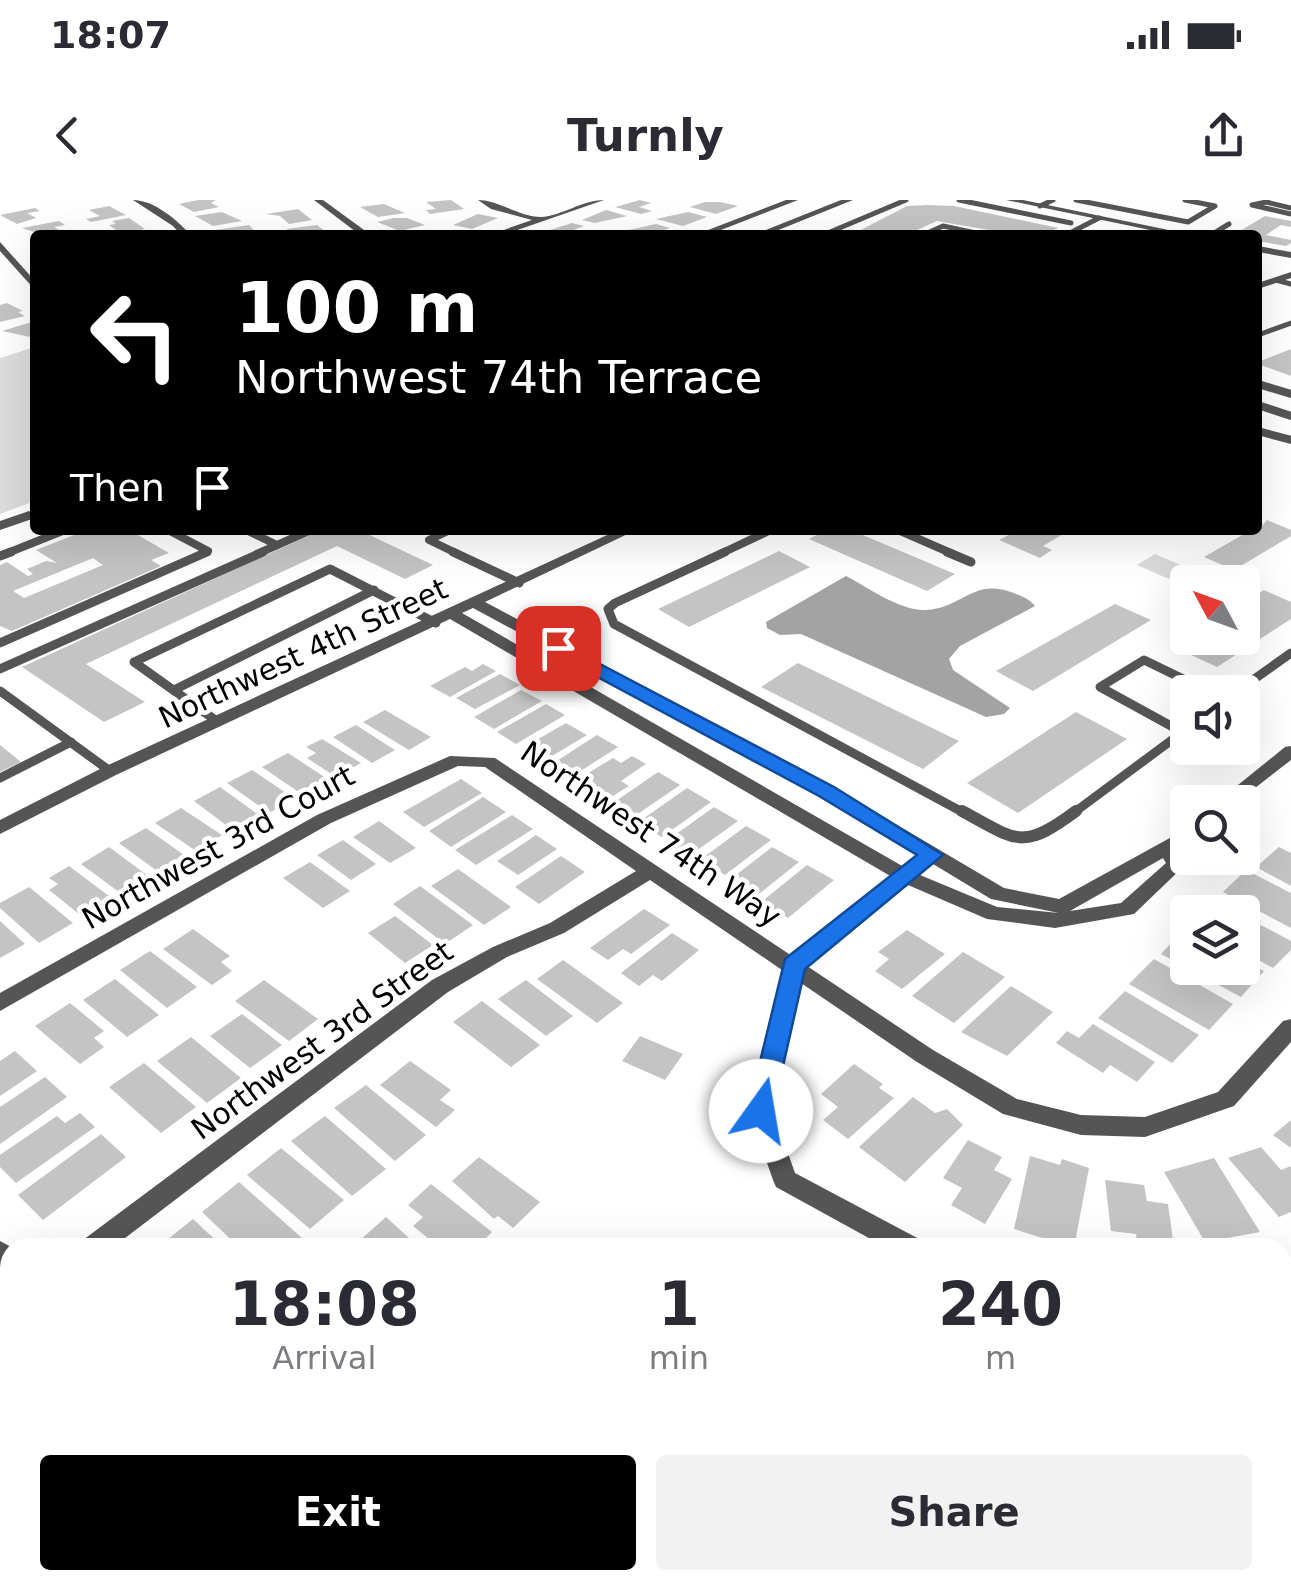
<!DOCTYPE html>
<html lang="en">
<head>
<meta charset="utf-8">
<style>
	body { margin:0; font-family:"DejaVu Sans",sans-serif; background:#f2f2f3; color:#2b2b33; height:100vh; display:flex; flex-direction:column; font-size:38px; white-space:nowrap }
	* { box-sizing:border-box; margin:0 }
	p { font-size:32px; color:#7c7c81 }
	.icon { flex:none; width:55px; height:55px; fill:none; stroke:currentColor; stroke-width:2; stroke-linecap:round; stroke-linejoin:round }
	.map { position:relative; flex:1; overflow:hidden }
	.panel { position:absolute; left:0px; top:1038px; width:1292px; height:352px; display:flex; flex-direction:column; background:#fff; border-radius:30px 30px 0 0; box-shadow:0 10px 40px #0002 }
	.panel>* { flex:none }
	.banner { position:absolute; left:30px; top:30px; width:1232px; height:305px; border-radius:10px; box-shadow:0 10px 40px #0002; background:#000; color:#fff; overflow:hidden }
	.needle { width:65px; rotate:311deg }
	.controls { position:absolute; left:1170px; top:365px; display:grid; gap:20px }
	.controls a { display:grid; place-items:center; width:90px; height:90px; border-radius:10px; background:#fff; box-shadow:0 10px 40px #0002; font-size:50px }
	.pin { position:absolute; display:grid; place-items:center; width:85px; height:85px; color:#fff; margin:-42px; border-radius:20px; box-shadow:0 5px 15px #0006 }
	.me { position:absolute; width:110px; margin:-55px; rotate:13deg; stroke-linejoin:round; filter:drop-shadow(0 0 8px #0008) }
	.turn { display:flex; align-items:center; gap:35px; height:210px; padding:0 40px; font-size:45px }
	.turn .icon { width:130px; height:130px; stroke-width:2.5 }
	.turn b { display:block; font-size:70px; line-height:85px }
	.then { display:flex; align-items:center; height:95px; padding:0 40px; background:#0003; gap:20px; font-size:38px }
	.eta { display:flex; justify-content:space-evenly; align-items:center; height:170px; text-align:center }
	.eta b { font-size:60px; font-weight:600; line-height:70px }
	.action { display:flex; gap:20px; margin-top:auto; padding:20px 40px }
	.action a { flex:1; height:115px; border-radius:10px; background:#000; color:#fff; font-size:40px; font-weight:600; line-height:115px; text-align:center }
	.action a+a { background:#f2f2f3; color:#2b2b33 }
	.status { display:flex; justify-content:space-between; align-items:center; height:70px; padding:0 50px; background:#fff; direction:ltr }
	.status svg { height:28px; fill:currentColor }
	header { display:flex; justify-content:space-between; align-items:center; height:130px; padding:0 40px; background:#fff; font-size:45px; font-weight:600 }
	.map>svg:first-child { display:block }
	.green { fill:#dcdcdc }
	.water { fill:#a3a3a3 }
	.building { fill:#c4c4c4; fill-rule:evenodd }
	.lines { fill:none; stroke-linecap:round; stroke-linejoin:round }
	.service-far4 { stroke:#555; stroke-width:5 }
	.service-far3 { stroke:#555; stroke-width:8 }
	.service-far2 { stroke:#555; stroke-width:9 }
	.service-far1 { stroke:#555; stroke-width:12 }
	.service { stroke:#555; stroke-width:15 }
	.minor { fill:#555; fill-rule:evenodd }
	.tertiary { fill:#555; fill-rule:evenodd }
	.route { fill:#1a73e8; stroke:#114b97; stroke-width:2.5 }
	.labels { text-anchor:middle; dominant-baseline:central; stroke-width:9; stroke-linejoin:round; paint-order:stroke }
	.street-label { font-size:30px; fill:#000; stroke:#fff }
</style>
</head>
<body>
<div class="status"><b>18:07</b><svg viewBox="0 0 49 12"><path d="M0 12V9h3v3zM5 12V6h3v6zM10 12V3h3v9zM15 12V0h3v12zM26 1h20v11H26zM47 4h2v5h-2z"/></svg></div>
<header><svg class="icon" aria-label="back" viewBox="0 0 24 24"><path d="M15 5l-7 7 7 7"/></svg>Turnly<svg class="icon" aria-label="share" viewBox="0 0 24 24"><path d="M12 15V3M7 8l5-5 5 5M5 13v7h14v-7"/></svg></header>
<div class="map">
<svg width="1291" height="1389" viewBox="0 0 1291 1389">
	<rect width="100%" height="100%" fill="#fff"/>
	<g class="green">
		<polygon points="35,147 35,301 0,314 0,158"/>
		<polygon points="1155,354 1218,381 1188,382 1187,387 1137,365"/>
	</g>
	<path class="water" d="M846,376C869,388 900,411 926,410C964,408 973,376 1016,394C1024,397 1029,399 1035,406L960,446L949,459L953,470L1010,508L1004,514L986,517L801,434L780,435L767,428L766,422Z"/>
	<g class="building">
		<polygon points="198,0 216,0 211,3 219,7 194,12 179,4"/>
		<polygon points="451,0 464,9 430,14 426,10 436,9 426,2"/>
		<polygon points="640,0 651,3 639,7 652,11 641,14 615,7"/>
		<polygon points="705,2 720,2 738,6 716,14 690,7"/>
		<polygon points="384,4 405,13 378,17 360,7"/>
		<polygon points="927,5 954,6 1058,28 1045,35 1018,35 937,21 906,35 851,35 907,6"/>
		<polygon points="109,6 126,15 91,22 86,19 100,16 89,10"/>
		<polygon points="35,8 40,11 27,13 36,18 17,24 0,15"/>
		<polygon points="298,9 312,20 289,24 280,16 266,14"/>
		<polygon points="606,10 627,16 595,23 582,20"/>
		<polygon points="222,12 242,21 213,26 195,16"/>
		<polygon points="688,12 707,17 683,26 656,19"/>
		<polygon points="478,14 498,18 472,29 453,25"/>
		<polygon points="1265,16 1291,21 1291,27 1281,25 1266,35 1291,40 1291,43 1286,46 1258,41 1258,35 1233,35"/>
		<polygon points="129,18 145,29 111,35 102,32 116,30 109,25 116,24 112,21"/>
		<polygon points="394,18 407,18 425,25 400,31 377,22"/>
		<polygon points="59,21 65,25 54,27 61,31 43,35 22,28"/>
		<polygon points="572,23 584,26 571,31 583,35 547,31"/>
		<polygon points="656,24 670,28 664,30 669,31 641,35 624,31"/>
		<polygon points="249,25 254,30 243,31 248,35 220,35 215,30"/>
		<polygon points="317,25 330,35 299,35 286,29"/>
		<polygon points="7,103 23,111 18,112 25,116 0,122 0,105"/>
		<polygon points="35,121 35,138 2,131"/>
		<polygon points="1291,149 1291,176 1258,164 1258,162"/>
		<polygon points="1267,320 1291,330 1291,336 1234,370 1204,357 1251,330 1258,330"/>
		<path d="M87,330H129L169,353L151,360L161,366L12,431L0,426V365L7,362L28,376L33,374L27,369L46,361L57,363L36,350ZM93,358L103,365L24,398L13,391Z"/>
		<polygon points="321,330 359,330 433,365 405,379 337,346 86,464 145,502 104,522 22,467"/>
		<polygon points="826,330 851,330 955,374 927,391 809,339"/>
		<polygon points="1018,330 1070,330 1043,346 1052,350 1040,358 999,340"/>
		<polygon points="779,351 810,367 689,427 658,409"/>
		<polygon points="1264,390 1291,402 1291,419 1217,467 1174,447 1189,438 1242,438 1242,404"/>
		<polygon points="1115,404 1151,420 1033,491 996,471"/>
		<polygon points="798,463 959,541 923,569 761,487"/>
		<polygon points="483,464 496,471 450,497 430,486 465,467 472,471"/>
		<polygon points="500,474 520,485 475,509 456,498"/>
		<polygon points="521,490 542,501 494,529 474,517"/>
		<polygon points="546,504 565,515 516,544 497,532"/>
		<polygon points="385,510 431,537 409,550 363,522"/>
		<polygon points="1076,512 1127,539 1018,613 967,583"/>
		<polygon points="566,523 587,535 547,559 526,546"/>
		<polygon points="356,525 395,550 372,563 333,537"/>
		<polygon points="597,535 618,547 573,576 552,564"/>
		<polygon points="322,539 361,563 336,577 307,558 316,553 306,547"/>
		<polygon points="0,545 21,562 0,572"/>
		<polygon points="288,553 329,580 303,595 262,567"/>
		<polygon points="632,556 646,564 621,581 629,586 611,597 580,578 613,558 621,563"/>
		<polygon points="252,570 295,599 269,613 227,583"/>
		<polygon points="658,572 680,585 635,616 613,603"/>
		<polygon points="461,579 482,593 424,627 403,612"/>
		<polygon points="220,587 260,616 234,631 194,601"/>
		<polygon points="687,588 711,602 662,637 637,623"/>
		<polygon points="483,597 506,612 451,647 429,631"/>
		<polygon points="714,607 738,621 689,656 665,642"/>
		<polygon points="181,608 222,635 196,651 155,623"/>
		<polygon points="512,615 533,629 476,665 455,650"/>
		<polygon points="379,621 416,648 390,663 353,637"/>
		<polygon points="746,626 771,640 725,675 700,660"/>
		<polygon points="146,628 184,655 157,671 119,643"/>
		<polygon points="536,635 557,649 518,675 497,661"/>
		<polygon points="343,640 376,664 351,680 317,655"/>
		<polygon points="109,647 151,678 123,695 81,664"/>
		<polygon points="772,647 799,662 754,698 727,682"/>
		<polygon points="1279,647 1291,653 1291,686 1256,667"/>
		<polygon points="561,656 585,672 539,704 515,687"/>
		<polygon points="310,662 350,691 323,708 283,678"/>
		<polygon points="807,665 834,680 788,718 761,702"/>
		<polygon points="69,666 109,696 79,714 49,690 58,684 49,678"/>
		<polygon points="458,669 511,707 484,725 431,686"/>
		<polygon points="1246,670 1291,693 1291,728 1223,692"/>
		<polygon points="420,686 473,725 445,744 393,704"/>
		<polygon points="29,687 73,723 39,743 0,708 0,703"/>
		<polygon points="1215,700 1238,712 1202,712"/>
		<polygon points="644,709 670,725 631,754 623,749 608,760 590,748"/>
		<polygon points="1242,715 1291,741 1291,750 1273,768 1242,751"/>
		<polygon points="395,716 433,745 405,763 368,733"/>
		<polygon points="0,721 25,744 0,758"/>
		<polygon points="193,729 230,756 221,762 232,771 212,785 163,749"/>
		<polygon points="1184,729 1188,731 1188,768 1242,768 1242,760 1264,771 1241,797 1161,754"/>
		<polygon points="907,730 945,754 902,789 875,771 889,759 878,752"/>
		<polygon points="672,733 699,750 662,781 653,775 639,786 621,773"/>
		<polygon points="150,751 197,787 167,808 120,770"/>
		<polygon points="963,752 1005,777 954,823 912,796"/>
		<polygon points="1154,759 1233,804 1209,830 1129,784"/>
		<polygon points="563,760 623,803 597,823 537,779"/>
		<polygon points="115,779 159,815 127,837 83,800"/>
		<polygon points="264,780 318,819 289,841 235,801"/>
		<polygon points="526,780 573,816 546,836 498,799"/>
		<polygon points="1011,786 1053,812 1007,856 961,832"/>
		<polygon points="1125,791 1199,835 1172,863 1098,818"/>
		<polygon points="482,801 540,845 511,867 453,822"/>
		<polygon points="70,803 104,831 94,838 104,847 80,864 35,826"/>
		<polygon points="242,814 282,845 250,868 210,836"/>
		<polygon points="1093,824 1155,862 1137,882 1110,865 1103,873 1056,843 1067,831 1079,838"/>
		<polygon points="640,836 683,854 665,880 622,861"/>
		<polygon points="191,837 241,878 207,903 157,861"/>
		<polygon points="15,851 37,871 0,896 0,861"/>
		<polygon points="410,861 451,890 440,900 455,910 436,927 380,885"/>
		<polygon points="144,863 196,907 161,933 109,887"/>
		<polygon points="854,864 883,884 879,888 894,898 848,939 823,920 838,907 821,894"/>
		<polygon points="45,877 67,897 0,944 0,907"/>
		<polygon points="366,885 426,935 395,961 334,908"/>
		<polygon points="913,897 935,913 947,909 963,925 905,982 859,947"/>
		<polygon points="80,913 95,927 16,983 0,967 0,955 57,916 65,923"/>
		<polygon points="325,916 386,969 352,996 291,941"/>
		<polygon points="1291,920 1291,948 1273,935"/>
		<polygon points="101,934 126,957 43,1020 18,995"/>
		<polygon points="968,940 1002,957 994,970 1012,979 985,1024 951,1005 962,988 943,978"/>
		<polygon points="1261,947 1281,970 1291,966 1291,1012 1279,1017 1228,958"/>
		<polygon points="281,948 344,1000 310,1029 247,975"/>
		<polygon points="1030,956 1060,965 1062,959 1089,968 1074,1048 1014,1029"/>
		<polygon points="479,957 540,1002 513,1028 498,1016 494,1019 452,981"/>
		<polygon points="1214,958 1260,1032 1205,1042 1164,972"/>
		<polygon points="1105,980 1144,985 1147,1001 1168,1004 1174,1048 1138,1048 1136,1034 1111,1031"/>
		<polygon points="239,982 303,1039 293,1048 240,1048 202,1012"/>
		<polygon points="431,984 492,1032 476,1048 440,1048 413,1026 423,1017 408,1005"/>
		<polygon points="386,1017 420,1048 351,1048"/>
		<polygon points="193,1019 224,1048 157,1048"/>
		<polygon points="1291,1112 1291,1159 1282,1153 1282,1115 1286,1118"/>
		<polygon points="1282,1166 1291,1172 1291,1206 1282,1219"/>
		<polygon points="0,1190 10,1203 10,1284 0,1292"/>
		<polygon points="10,1363 10,1380 78,1380 85,1389 7,1389 0,1372"/>
		<polygon points="464,1380 535,1380 528,1389 456,1389"/>
		<polygon points="552,1380 609,1380 619,1389 544,1389"/>
		<polygon points="680,1380 746,1380 740,1389 690,1389"/>
		<polygon points="777,1380 839,1380 834,1389 772,1389"/>
		<polygon points="853,1380 892,1380 888,1389 849,1389"/>
		<polygon points="1125,1380 1188,1380 1183,1389 1138,1389"/>
	</g>
	<g class="lines">
		<g class="service-far4">
			<polyline points="959,0 1071,23"/>
			<polyline points="1076,0 1188,22 1215,6 1185,0"/>
			<polyline points="1040,6 1053,0"/>
			<polyline points="1291,8 1266,2 1252,5 1291,14"/>
			<polyline points="823,35 906,0"/>
			<polyline points="923,35 943,26 985,35"/>
			<polyline points="1066,35 1099,18"/>
			<polyline points="1211,35 1229,24"/>
			<polyline points="1276,80 1291,84"/>
			<polyline points="1258,135 1291,123"/>
		</g>
		<g class="service-far3">
			<polyline points="1258,184 1291,194"/>
			<polyline points="1258,205 1291,216"/>
			<polyline points="1258,231 1291,240"/>
			<polyline points="168,330 208,351 201,354"/>
			<polyline points="246,330 277,345"/>
			<polyline points="450,330 429,340 458,354"/>
			<polyline points="898,330 953,354"/>
			<polyline points="5,354 65,330"/>
			<polyline points="257,354 311,330"/>
			<polyline points="720,354 771,330"/>
		</g>
		<g class="service-far2">
			<polyline points="453,352 519,383"/>
			<polyline points="725,352 615,403 608,409 614,424 966,614"/>
			<polyline points="947,352 971,362"/>
			<polyline points="0,356 11,352"/>
			<polyline points="0,443 207,352"/>
			<polyline points="0,469 263,352"/>
			<polyline points="174,490 374,390"/>
			<polyline points="0,491 110,571"/>
			<polyline points="1236,492 1291,453"/>
			<polyline points="218,522 134,462 330,369 436,423"/>
			<polyline points="1182,532 1100,487 1144,460 1210,492"/>
			<polyline points="0,578 71,542"/>
			<polyline points="1072,614 1188,528"/>
		</g>
		<path class="service-far1" d="M962,611C1017,641 1022,651 1076,611"/>
		<polyline class="service" points="200,1389 210,1380"/>
		<g class="minor">
			<path d="M133,0C154,0 177,20 191,35H181L173,26Z"/>
			<polygon points="314,0 323,0 371,35 360,35"/>
			<path d="M478,0C499,0 519,17 541,17C562,16 582,0 604,0L503,35H489L532,20L491,9Z"/>
			<polygon points="786,0 798,0 708,35 695,35"/>
			<polygon points="1006,0 1023,0 1193,35 1174,35"/>
			<polygon points="0,42 35,81 35,90 0,51"/>
			<polygon points="1258,46 1291,52 1291,58 1258,52"/>
			<polygon points="1291,72 1291,78 1258,89 1258,83"/>
			<path d="M618,330H636L485,402L833,587L1004,688L1059,699L1188,628V644L1179,651L1186,664L1134,714L1055,728L987,719L908,685L807,766L933,850L1017,899L1081,915L1145,917L1218,892L1283,821L1291,819V842L1234,906L1145,937L1081,935L1003,914L917,862L801,783L773,911L795,973L921,1040L925,1048H887L776,987L773,980L749,911L782,770L650,680L564,733L507,757L448,792L112,1048H79L83,1040L432,780L493,747L550,723L636,671L485,567L458,566L331,623L0,811V793L317,615L450,556L495,558L792,756L892,677L450,419L116,575L0,634V620L104,567ZM473,408L821,595L919,655L904,667L462,413ZM1163,658L1166,663L1121,703L1070,711ZM933,664L991,699L1059,713L997,707L920,675Z"/>
			<polygon points="1291,546 1291,560 1237,602 1217,602 1285,547"/>
			<polygon points="0,1041 13,1048 10,1048 10,1074 0,1069"/>
			<polygon points="10,1105 10,1134 0,1138 0,1109"/>
			<polygon points="1282,1276 1291,1280 1291,1352 1282,1355"/>
			<polygon points="306,1380 338,1380 342,1389 310,1389"/>
			<polygon points="997,1380 1037,1380 1041,1389 1001,1389"/>
			<polygon points="1247,1380 1279,1380 1275,1389 1243,1389"/>
		</g>
		<g class="tertiary">
			<polygon points="841,0 853,0 766,35 753,35"/>
			<polygon points="35,309 35,318 0,330 0,321"/>
		</g>
	</g>
	<polygon class="route" points="558,442 834,587 943,655 805,769 771,919 761,922 752,919 748,911 785,759 917,655 819,596 551,452 551,444"/>
	<g class="labels">
		<g class="street-label">
			<text transform="translate(303 453) rotate(-25)">Northwest 4th Street</text>
			<text transform="translate(651 634) rotate(34)">Northwest 74th Way</text>
			<text transform="translate(218 647) rotate(-29)">Northwest 3rd Court</text>
			<text transform="translate(322 840) rotate(-36)">Northwest 3rd Street</text>
		</g>
	</g>
</svg>
<div class="controls">
<a><svg class="needle" viewBox="-14 -14 28 28"><path d="M0-13l5 13h-10z" fill="#e53935"/><path d="M0 13l5-13h-10z" fill="#7c7c81"/></svg></a>
<a><svg class="icon" aria-label="sound" viewBox="0 0 24 24"><path d="M4 9h4l5-4v14l-5-4H4zM17 9q2 3 0 6"/></svg></a>
<a><svg class="icon" aria-label="search" viewBox="0 0 24 24"><circle cx="10" cy="10" r="6"/><path d="M15 15l6 6"/></svg></a>
<a><svg class="icon" aria-label="layers" viewBox="0 0 24 24"><path d="M12 4l9 5-9 5-9-5zM3 14l9 5 9-5"/></svg></a>
</div>
<div class="pin" style="left:558px;top:448px;background:#d93025"><svg class="icon" aria-label="arrive" viewBox="0 0 24 24"><path d="M6 21V4h12l-3 4 3 4H6"/></svg></div>
<svg class="me" style="left:761px;top:911px" viewBox="-20 -20 40 40"><circle r="19" fill="#fff"/><path d="M0-13L10 11 0 6-10 11z" fill="#1a73e8"/></svg>
<div class="banner">
<div class="turn"><svg class="icon" aria-label="left" viewBox="0 0 24 24"><path d="M17 20v-9H6M10 6l-5 5 5 5"/></svg><div><b>100 m</b>Northwest 74th Terrace</div></div>
<div class="then">Then<svg class="icon" aria-label="arrive" viewBox="0 0 24 24"><path d="M6 21V4h12l-3 4 3 4H6"/></svg></div>
</div>
<section class="panel">
<div class="eta">
<div><b>18:08</b><p>Arrival</p></div>
<div><b>1</b><p>min</p></div>
<div><b>240</b><p>m</p></div>
</div>
<div class="action"><a>Exit</a><a>Share</a></div>
</section>
</div>
</body>
</html>
